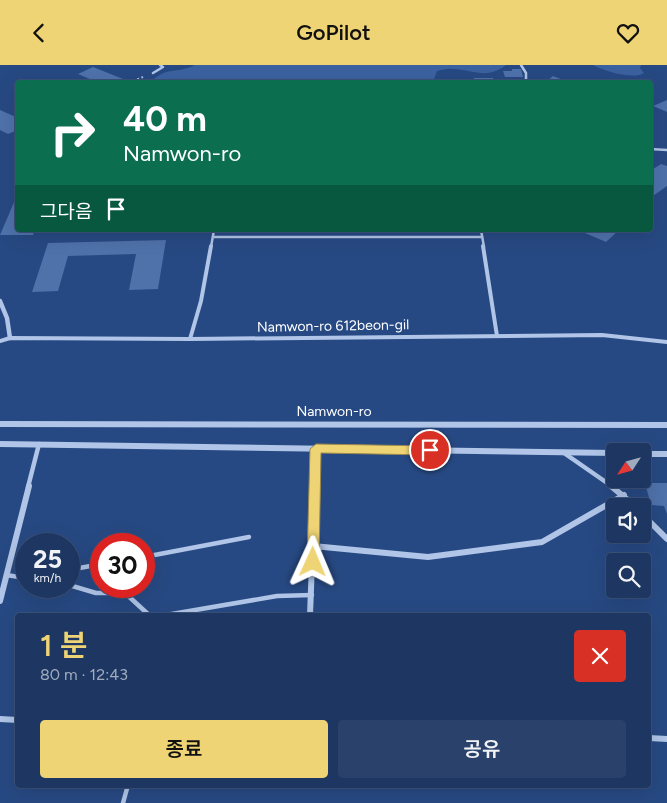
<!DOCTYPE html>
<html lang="ko">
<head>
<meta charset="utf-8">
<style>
	body { margin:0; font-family:Figtree,"Noto Sans KR",sans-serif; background:#2a426b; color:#f1f3f6; height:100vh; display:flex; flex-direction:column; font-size:19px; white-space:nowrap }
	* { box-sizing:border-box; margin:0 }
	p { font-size:16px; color:#a0acbe }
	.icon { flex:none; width:28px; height:28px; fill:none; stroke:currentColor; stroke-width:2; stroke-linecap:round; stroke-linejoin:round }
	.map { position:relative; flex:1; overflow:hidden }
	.side { position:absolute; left:15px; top:548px; width:636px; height:175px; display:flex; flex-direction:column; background:#1d3762; border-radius:5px; box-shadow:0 5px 20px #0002,0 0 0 1px #3b5177 }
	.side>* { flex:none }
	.hud { position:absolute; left:15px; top:15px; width:638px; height:152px; border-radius:5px; box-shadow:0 5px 20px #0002,0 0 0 1px #3b5177; background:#0b6e4f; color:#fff; overflow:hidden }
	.needle { width:32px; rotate:234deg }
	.buttons { position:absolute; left:606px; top:378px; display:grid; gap:10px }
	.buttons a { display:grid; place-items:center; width:45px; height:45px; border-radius:5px; background:#1d3762; box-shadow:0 5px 20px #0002,0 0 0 1px #3b5177; font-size:25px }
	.speed { position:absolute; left:15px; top:468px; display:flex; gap:10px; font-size:25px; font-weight:700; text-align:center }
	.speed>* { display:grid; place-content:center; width:65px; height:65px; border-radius:50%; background:#1d3762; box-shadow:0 5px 20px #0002,0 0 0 1px #3b5177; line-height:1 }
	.speed small { font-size:12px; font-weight:400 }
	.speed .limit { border:8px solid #d22; background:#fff; color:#111 }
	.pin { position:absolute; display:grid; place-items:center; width:42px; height:42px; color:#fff; margin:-21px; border:2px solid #fff; border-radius:50%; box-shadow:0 1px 5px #0007 }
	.me { position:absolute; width:55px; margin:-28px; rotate:1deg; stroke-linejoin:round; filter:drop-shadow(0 0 4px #0008) }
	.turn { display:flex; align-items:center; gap:18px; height:105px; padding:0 25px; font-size:22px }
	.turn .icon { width:65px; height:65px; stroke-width:2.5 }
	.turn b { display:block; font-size:35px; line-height:42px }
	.then { display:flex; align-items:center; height:48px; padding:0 25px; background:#0003; gap:10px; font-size:19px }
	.round { display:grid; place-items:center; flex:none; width:52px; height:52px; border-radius:5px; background:#2a426b }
	.head { display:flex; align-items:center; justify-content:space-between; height:85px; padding:0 25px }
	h1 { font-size:30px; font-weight:600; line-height:38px; color:#efd475 }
	.cta { display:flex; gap:10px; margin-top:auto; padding:10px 25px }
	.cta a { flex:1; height:58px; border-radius:5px; background:#efd475; color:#111; font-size:20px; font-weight:600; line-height:58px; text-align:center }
	.cta a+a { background:#2a426b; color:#f1f3f6 }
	header { display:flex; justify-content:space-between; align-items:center; height:65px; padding:0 25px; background:#efd475; color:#111; font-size:22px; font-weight:600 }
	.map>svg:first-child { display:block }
	.green { fill:#3b62a0 }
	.building { fill:#4f72ab }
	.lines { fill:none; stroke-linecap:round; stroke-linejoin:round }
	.path { stroke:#b0c5e7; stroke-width:2; stroke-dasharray:2 2.5; stroke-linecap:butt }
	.service-far2 { stroke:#b0c5e7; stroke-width:2.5 }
	.service-far1 { stroke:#b0c5e7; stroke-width:4 }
	.service { stroke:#b0c5e7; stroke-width:4.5 }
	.minor-far1 { stroke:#b0c5e7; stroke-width:4.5 }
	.minor { stroke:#b0c5e7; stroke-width:6 }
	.tertiary { fill:#b0c5e7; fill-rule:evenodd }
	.route { fill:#efd475; stroke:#9b8a4c }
	.labels { text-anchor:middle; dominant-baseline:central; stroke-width:4.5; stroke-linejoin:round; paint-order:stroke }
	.street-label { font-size:14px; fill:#fff; stroke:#274983 }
</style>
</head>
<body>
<header><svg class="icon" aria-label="back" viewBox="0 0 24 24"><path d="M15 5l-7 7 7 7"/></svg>GoPilot<svg class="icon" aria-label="heart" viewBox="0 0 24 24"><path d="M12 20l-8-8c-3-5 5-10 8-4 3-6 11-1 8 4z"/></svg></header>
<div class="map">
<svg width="667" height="738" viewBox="0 0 667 738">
	<rect width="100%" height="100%" fill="#274983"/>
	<g class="green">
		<path d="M195,0H506C486,15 475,5 453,4C448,3 442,5 437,6L433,17L349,18L340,15L331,18H280L274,15L150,17C170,0 174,10 195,0Z"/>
		<path d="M593,0H641L640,3L644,8C633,15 604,6 593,0Z"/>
	</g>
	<g class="building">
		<polygon points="93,2 123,14 115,18 99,18 78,9"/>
		<polygon points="512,4 521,4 523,12 505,12 503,6 512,6"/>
		<polygon points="553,11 563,15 559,18 545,18"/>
		<polygon points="474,13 493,13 494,18 475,18"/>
		<polygon points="667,35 667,47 653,41"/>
		<polygon points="0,45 18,53 18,65 8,69 0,65"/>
		<polygon points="661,99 667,101 667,121 650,133 650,106"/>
		<polygon points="18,128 18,165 35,165 33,170 0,170"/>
		<polygon points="578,165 619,165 606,177"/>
		<polygon points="166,175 158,224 129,225 136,189 68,191 58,226 32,227 48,178"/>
		<polygon points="645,418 667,418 667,449 664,441 651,440"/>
	</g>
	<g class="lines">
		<polyline class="path" points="129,18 143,12"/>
		<g class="service-far2">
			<polyline points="521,0 526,8 526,18"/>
			<polyline points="153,8 163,2 160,0"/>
			<polyline points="650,84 667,85"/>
			<polyline points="481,165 484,182"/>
			<polyline points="213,172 482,172"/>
			<polyline points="211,182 214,165"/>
		</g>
		<g class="service-far1">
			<polyline points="483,181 497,271"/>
			<polyline points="190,274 201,236 211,181"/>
			<polyline points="0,276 10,273 190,274 602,270 667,277"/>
		</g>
		<g class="service">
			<polyline points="144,492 249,472"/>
			<polyline points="69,505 101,499"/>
			<polyline points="6,510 26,513"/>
			<polyline points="69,520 96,528 125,528 149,550"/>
			<polyline points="166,550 277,531 312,530"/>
			<polyline points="123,738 128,720"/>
		</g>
		<g class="minor-far1">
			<polyline points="0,236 7,253 10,273"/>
			<polyline points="564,388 613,422"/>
			<polyline points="28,422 39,379"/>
			<polyline points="315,422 316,384"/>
		</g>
		<g class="minor">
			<polyline points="611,421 635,441"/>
			<polyline points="642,449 667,474"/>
			<polyline points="313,481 428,492 542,477 624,430"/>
			<polyline points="0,536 29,421"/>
			<polyline points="310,550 315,421"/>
			<polyline points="0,654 18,655"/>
			<polyline points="649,673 667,674"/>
		</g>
		<g class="tertiary">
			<polygon points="0,356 667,357 667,363 0,362"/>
			<polygon points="0,376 615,385 618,386 615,386 615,391 0,382"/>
			<polygon points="640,386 667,386 667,392 642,392 642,386"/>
		</g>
	</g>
	<polygon class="route" points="316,379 430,381 436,385 430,390 321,388 319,497 318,501 313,503 308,501 307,497 310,384"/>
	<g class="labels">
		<g class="street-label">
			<text transform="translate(333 261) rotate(-1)">Namwon-ro 612beon-gil</text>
			<text x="334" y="346">Namwon-ro</text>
		</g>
	</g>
</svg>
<div class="buttons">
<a><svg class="needle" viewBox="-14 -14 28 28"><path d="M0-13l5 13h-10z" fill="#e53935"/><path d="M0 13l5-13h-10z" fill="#a0acbe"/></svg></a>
<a><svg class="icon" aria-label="sound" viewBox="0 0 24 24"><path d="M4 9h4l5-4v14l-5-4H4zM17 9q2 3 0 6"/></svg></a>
<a><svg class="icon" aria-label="search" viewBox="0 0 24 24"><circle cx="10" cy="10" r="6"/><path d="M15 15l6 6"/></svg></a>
</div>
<div class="speed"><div>25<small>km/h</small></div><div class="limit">30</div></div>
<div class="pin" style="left:430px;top:385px;background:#d93025"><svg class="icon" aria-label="arrive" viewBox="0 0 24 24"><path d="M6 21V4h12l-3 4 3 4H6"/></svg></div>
<svg class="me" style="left:313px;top:497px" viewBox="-20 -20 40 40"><path d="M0-17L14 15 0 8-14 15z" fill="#efd475" stroke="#fff" stroke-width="4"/></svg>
<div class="hud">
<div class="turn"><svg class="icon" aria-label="right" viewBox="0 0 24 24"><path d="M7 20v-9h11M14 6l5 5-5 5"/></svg><div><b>40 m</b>Namwon-ro</div></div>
<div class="then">그다음<svg class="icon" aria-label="arrive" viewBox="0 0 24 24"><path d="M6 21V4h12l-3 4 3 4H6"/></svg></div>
</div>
<section class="side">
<div class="head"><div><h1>1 분</h1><p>80 m · 12:43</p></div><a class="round" style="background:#d93025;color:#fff"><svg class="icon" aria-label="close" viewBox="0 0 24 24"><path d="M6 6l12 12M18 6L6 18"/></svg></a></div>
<div class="cta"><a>종료</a><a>공유</a></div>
</section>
</div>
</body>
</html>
